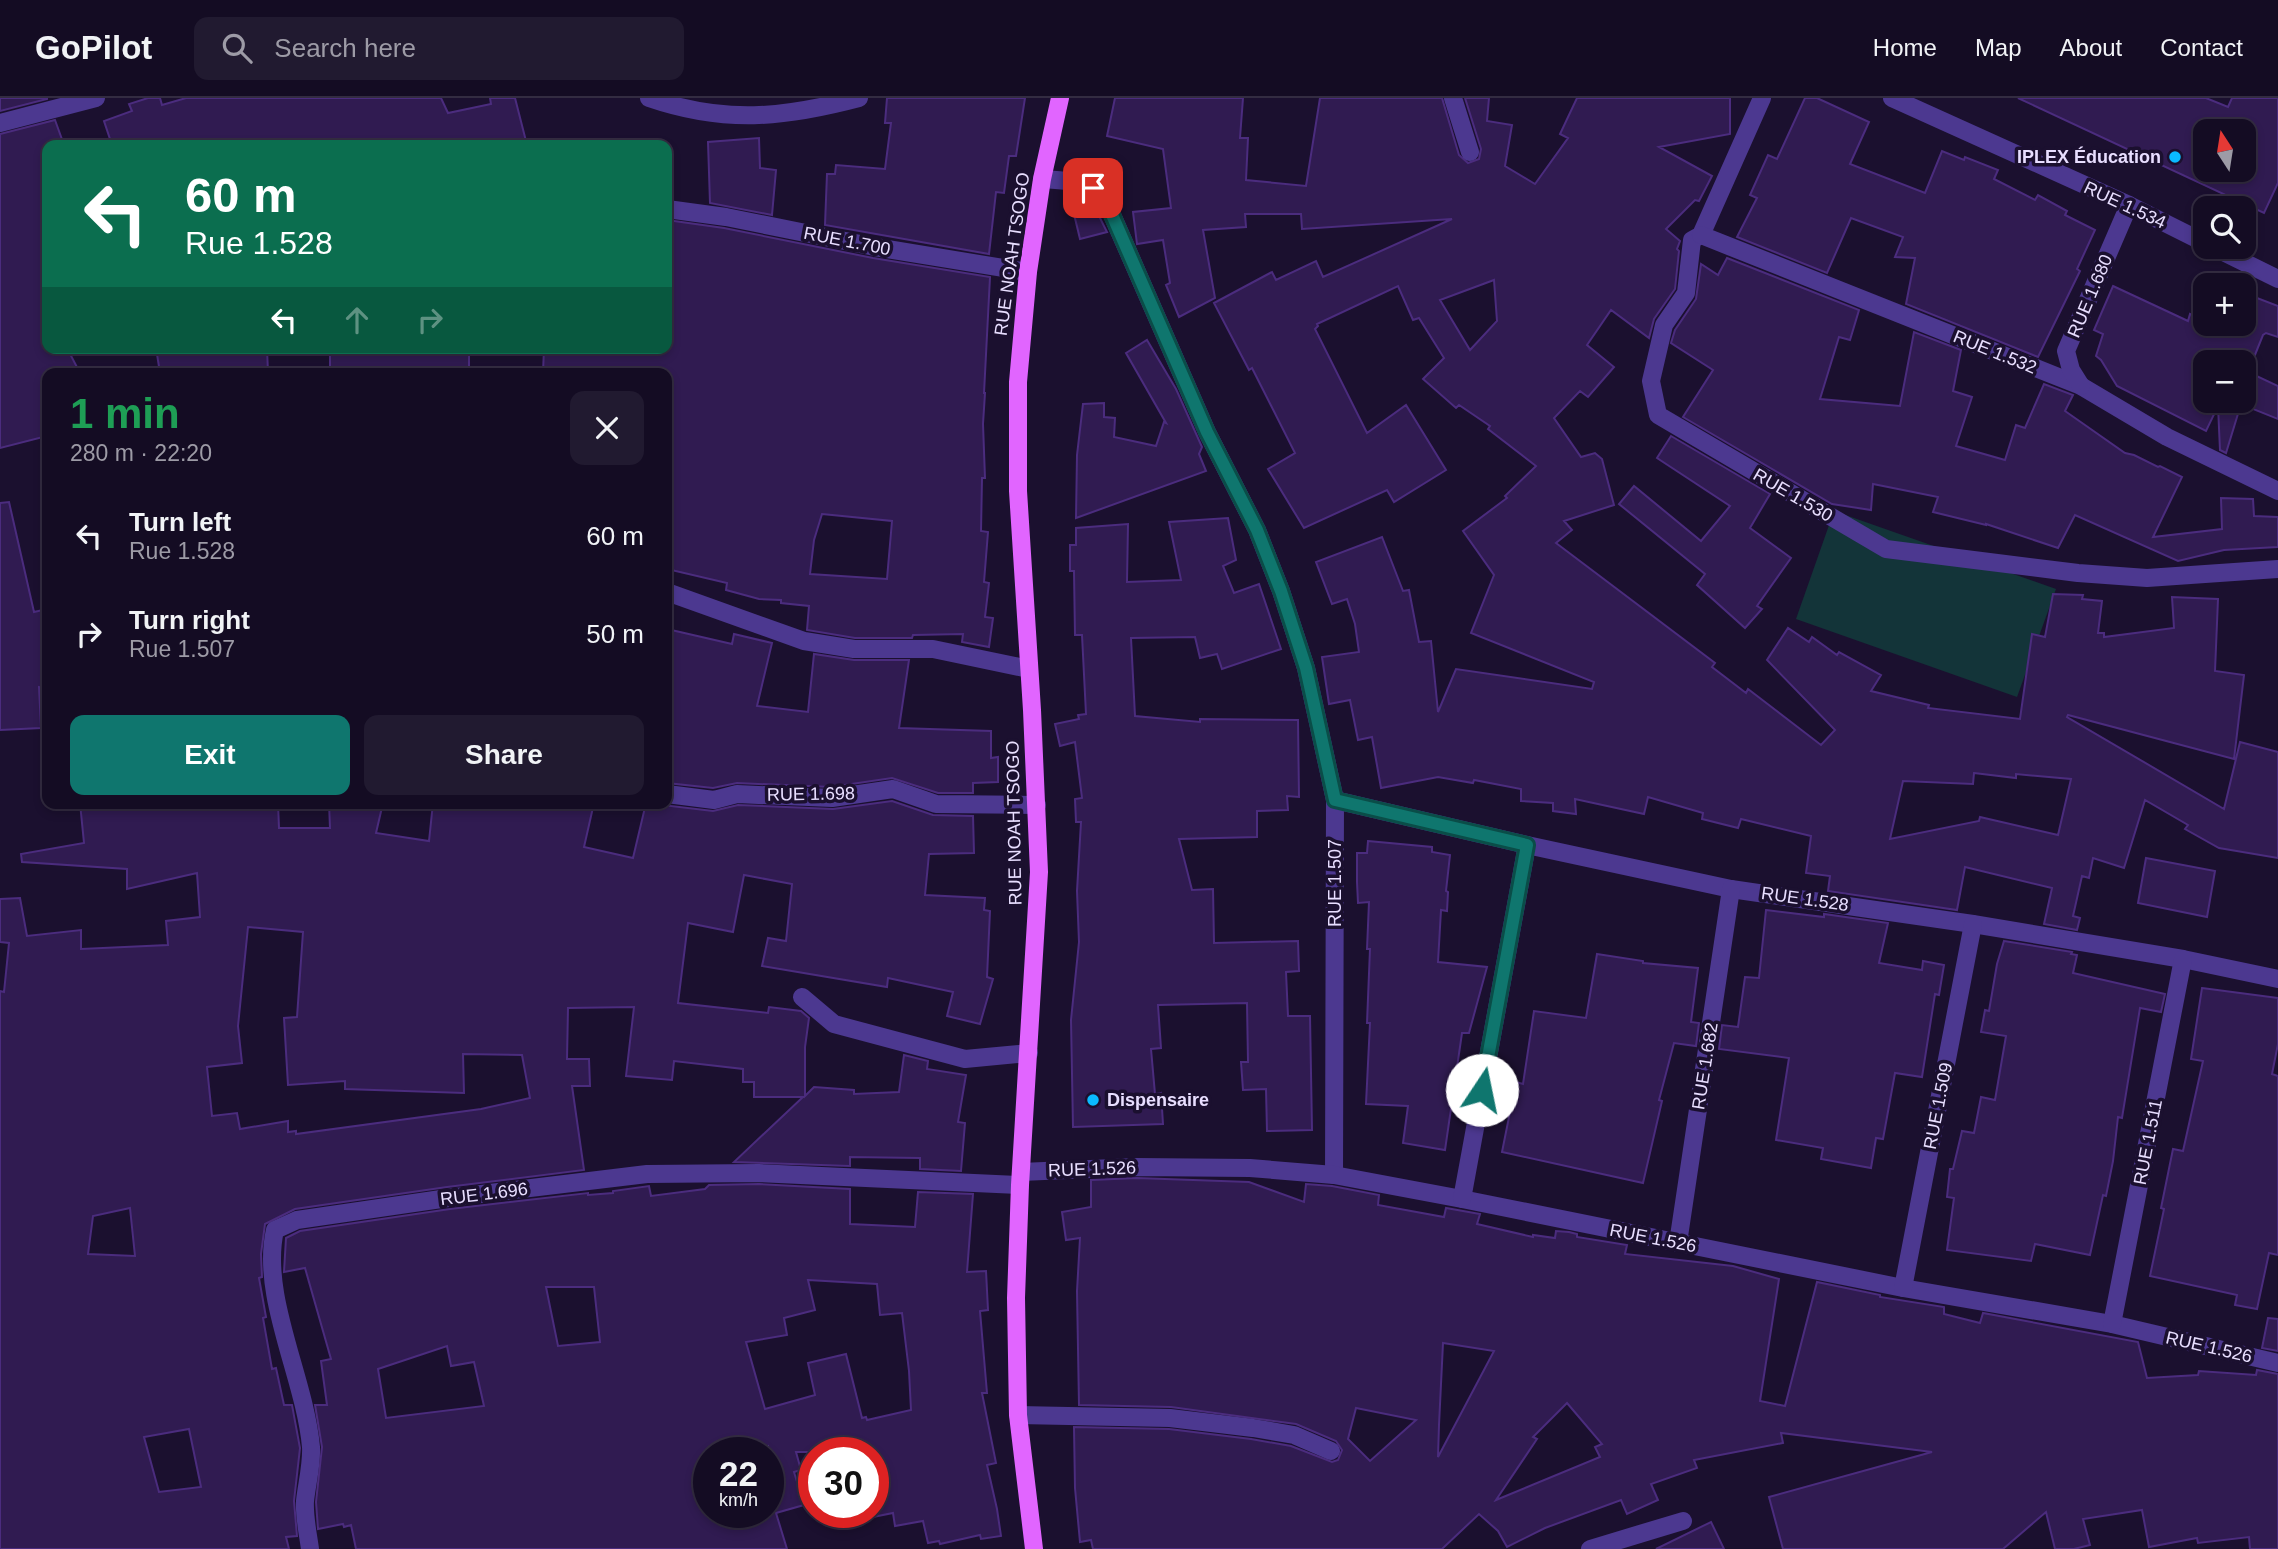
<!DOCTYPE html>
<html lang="en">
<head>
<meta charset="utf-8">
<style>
	body { margin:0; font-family:Helvetica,sans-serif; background:#211a30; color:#f1f3f6; height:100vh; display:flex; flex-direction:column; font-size:26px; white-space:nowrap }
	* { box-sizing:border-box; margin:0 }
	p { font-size:23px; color:#9d9ba6 }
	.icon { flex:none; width:38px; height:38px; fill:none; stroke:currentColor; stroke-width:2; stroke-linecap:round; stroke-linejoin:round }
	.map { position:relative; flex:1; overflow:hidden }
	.sheet { position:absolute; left:42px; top:270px; width:630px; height:441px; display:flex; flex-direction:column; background:#140c23; border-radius:14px; box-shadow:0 4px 10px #0003,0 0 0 2px #332c41 }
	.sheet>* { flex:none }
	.guide { position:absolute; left:42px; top:42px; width:630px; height:214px; border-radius:14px; box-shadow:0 4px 10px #0003,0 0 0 2px #332c41; background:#0b6e4f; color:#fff; overflow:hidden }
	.needle { width:46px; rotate:348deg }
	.buttons { position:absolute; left:2193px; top:21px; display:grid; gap:14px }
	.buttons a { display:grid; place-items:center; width:63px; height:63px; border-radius:14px; background:#140c23; box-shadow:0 4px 10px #0003,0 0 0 2px #332c41; font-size:35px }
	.speed { position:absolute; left:693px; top:1339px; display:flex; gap:14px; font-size:35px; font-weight:700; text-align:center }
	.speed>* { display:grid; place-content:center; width:91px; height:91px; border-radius:50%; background:#140c23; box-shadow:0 4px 10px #0003,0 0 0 2px #332c41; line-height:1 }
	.speed small { font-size:18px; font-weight:400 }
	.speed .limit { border:10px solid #d22; background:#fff; color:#111 }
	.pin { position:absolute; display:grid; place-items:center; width:60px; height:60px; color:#fff; margin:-30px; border-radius:14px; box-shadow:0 4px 10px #0006 }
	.me { position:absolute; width:77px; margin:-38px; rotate:11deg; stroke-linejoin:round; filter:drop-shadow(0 0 5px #0008) }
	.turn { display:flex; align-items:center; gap:24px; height:147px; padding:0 28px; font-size:32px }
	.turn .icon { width:91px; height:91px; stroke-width:2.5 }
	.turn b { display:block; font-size:49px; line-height:60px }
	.lanes { display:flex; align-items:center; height:66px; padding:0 28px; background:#0003; justify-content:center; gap:35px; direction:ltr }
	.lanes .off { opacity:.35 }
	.round { display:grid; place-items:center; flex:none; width:74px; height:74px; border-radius:14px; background:#211a30 }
	.head { display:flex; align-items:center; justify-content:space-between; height:119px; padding:0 28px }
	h1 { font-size:42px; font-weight:700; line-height:52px; color:#1e9e55 }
	.action { display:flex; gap:14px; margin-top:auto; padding:14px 28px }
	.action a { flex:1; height:80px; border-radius:14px; background:#0f766e; color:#fff; font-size:28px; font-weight:700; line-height:80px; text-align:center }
	.action a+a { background:#211a30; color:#f1f3f6 }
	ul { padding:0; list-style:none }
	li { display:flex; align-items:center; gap:21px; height:98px; padding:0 28px }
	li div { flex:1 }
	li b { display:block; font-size:26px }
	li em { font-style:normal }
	header { display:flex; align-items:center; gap:42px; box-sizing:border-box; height:98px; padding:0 35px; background:#140c23; border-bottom:2px solid #332c41 }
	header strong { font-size:33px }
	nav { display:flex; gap:38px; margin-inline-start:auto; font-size:24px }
	.search { width:490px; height:63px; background:#211a30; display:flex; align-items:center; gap:18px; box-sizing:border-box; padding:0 24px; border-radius:14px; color:#9d9ba6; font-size:26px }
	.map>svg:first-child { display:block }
	.green { fill:#133439 }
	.building { fill:#301b51; stroke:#4b2c7e; stroke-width:2; fill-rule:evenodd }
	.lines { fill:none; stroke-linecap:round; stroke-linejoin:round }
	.minor { stroke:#4c3890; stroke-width:18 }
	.major { stroke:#e165ff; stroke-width:18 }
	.route-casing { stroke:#0a4d48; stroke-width:18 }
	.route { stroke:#0f766e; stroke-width:12 }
	.poi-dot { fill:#0abaff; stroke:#1b102f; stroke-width:2.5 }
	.labels { text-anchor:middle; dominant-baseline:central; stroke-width:7; stroke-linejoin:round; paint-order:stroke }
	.poi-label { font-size:18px; font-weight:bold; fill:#e8deff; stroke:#1b102f; text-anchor:end }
	.street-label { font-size:18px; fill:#e8deff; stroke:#1b102f }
</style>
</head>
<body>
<header>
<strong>GoPilot</strong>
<div class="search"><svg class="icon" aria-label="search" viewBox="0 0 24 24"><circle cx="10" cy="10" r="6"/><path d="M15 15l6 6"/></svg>Search here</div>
<nav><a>Home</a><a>Map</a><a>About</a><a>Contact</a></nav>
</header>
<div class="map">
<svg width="2278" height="1451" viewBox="0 0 2278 1451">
	<rect width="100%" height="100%" fill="#1b102f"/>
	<polygon class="green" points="1834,413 2056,491 2017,599 1796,521"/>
	<g class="building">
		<polygon points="0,0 47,0 47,1 0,13"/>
		<polygon points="148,0 160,0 162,7 186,0 441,0 448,15 491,6 490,0 515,0 527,47 112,47 104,23 132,13 129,6"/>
		<polygon points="887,0 1025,0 1016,58 1009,58 1004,95 996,94 989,156 825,127 827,76 835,76 836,67 885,71 891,25 885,25"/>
		<path d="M1115,0H1243L1240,40H1248L1246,82L1306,88L1320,0H1442L1459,57L1468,65L1479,61L1481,51L1465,0H1489L1487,23L1512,27L1505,68L1535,86L1568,40L1560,36L1577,0H1730V36L1659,49L1712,78L1699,103L1695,102L1666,131L1680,143L1677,151L1679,153L1675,191L1654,221L1649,240L1611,212L1587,247L1614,269L1588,299L1580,293L1554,320L1581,359L1595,355L1602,361L1614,407L1564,423L1572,432L1556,445L1715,565L1712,569L1746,595L1748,591L1821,647L1835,632L1767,562L1788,530L1809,544L1812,539L1837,557L1839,554L1881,577L1871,593L1929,607L1928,610L2020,621L2032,536L2045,539L2053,496L2083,497L2082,501L2102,503L2098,535H2104V539L2174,530L2172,499L2218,501L2215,573L2244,577L2234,661L2068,617L2067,619L2224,711L2240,644L2278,654V760L2219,750L2185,731L2188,727L2145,702L2124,770L2093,760L2089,780L2082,778L2073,818L2080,820L2077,832L2044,826L2052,790L1965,769L1957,812L1828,793L1830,778L1806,775L1811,738L1741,721L1738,730L1702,721L1703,715L1648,699L1644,716L1575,701L1576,716L1553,713V705L1521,703V691L1474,682L1473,685L1438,679L1381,690L1372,639L1358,642L1350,602L1329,606L1322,559L1359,554L1355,526L1347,501L1332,506L1316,464L1382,439L1403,493L1409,492L1419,544L1431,543L1438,614L1456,571L1592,591L1594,584L1471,535L1494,477L1463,433L1507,400L1505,398L1536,368L1488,331L1490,328L1459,307L1456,310L1423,281L1444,260L1419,220L1413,222L1398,188L1317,226L1318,228L1315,231L1367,335L1406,307L1446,372L1394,404L1387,392L1304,430L1268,371L1295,355L1252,270L1249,272L1214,205L1272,174L1276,182L1316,163L1323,179L1452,121L1302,131L1301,116H1245L1246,129L1203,132L1215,200L1179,219L1166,187L1170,185L1163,142L1137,146L1133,114L1171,110L1163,51L1107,38ZM1494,182L1497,223L1470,252L1440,202ZM1974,675L2016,680V676L2071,681L2058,737L1980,719L1979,723L1890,741L1903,683L1973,686Z"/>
		<polygon points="1805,0 1817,0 1869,24 1850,66 1925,95 1942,53 1964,62 1965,59 1998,72 1994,81 2035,102 2038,97 2067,113 2065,117 2095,132 2077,171 2080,173 2038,259 1906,206 1915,160 1895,159 1903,139 1851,120 1827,175 1737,139 1757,100 1750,97 1768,57 1777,61"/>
		<path d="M2018,0H2206L2228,9L2232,0H2278V85L2264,115ZM2205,33H2244V72H2205Z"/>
		<polygon points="55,22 64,47 47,47 47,250 67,250 80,275 47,275 47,338 0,350 0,36"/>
		<polygon points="759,40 760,70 776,72 772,117 710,105 708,44"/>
		<polygon points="1094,108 1107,134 1080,141 1073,112"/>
		<path d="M667,122L724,130L873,160L990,179L984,295H985L983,326L985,380H982L981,433L988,434L984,484L989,485L985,519L993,520L989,549L962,544L963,536L913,537L912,540H855L807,532L809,508L781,505V502L759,501L726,492L727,485L667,471V275H543L544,250H667ZM822,416L892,423L887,481L810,476L814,442Z"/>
		<polygon points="1727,160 1859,212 1850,242 1839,239 1820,301 1900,308 1914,234 1961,252 1953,293 1972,299 1956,348 2005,362 2016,327 2025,330 2044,286 2073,297 2065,313 2125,355 2134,357 2158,369 2160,368 2182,379 2153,439 2222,431 2221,400 2253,401 2254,418 2278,419 2278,449 2224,452 2178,463 2075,417 2058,450 1986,426 1986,427 1933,414 1938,399 1873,386 1871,412 1832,406 1683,319 1713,272 1671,245 1675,232 1696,201 1701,166 1718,177"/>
		<path d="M2113,188L2188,223L2190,216L2205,223V226H2244V195L2278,208V239L2266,235L2263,237L2248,274L2278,288V321L2241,306L2226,355L2220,352L2218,308L2206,333L2117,288L2101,262L2096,258L2103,236L2094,232ZM2205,264H2244V303H2205Z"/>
		<polygon points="1147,242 1176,291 1202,349 1199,356 1206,373 1076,420 1077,357 1083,306 1104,305 1104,319 1115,320 1114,339 1156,348 1164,324 1166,325 1126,255"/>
		<polygon points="156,250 267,250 268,275 160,275"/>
		<rect x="330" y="250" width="139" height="25"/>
		<polygon points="1671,338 1770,396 1750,430 1791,460 1757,508 1762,511 1745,530 1697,487 1705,476 1619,406 1634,388 1701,443 1730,408 1657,360"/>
		<polygon points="9,404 34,514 47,511 47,591 39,589 41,630 0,632 0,405"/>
		<polygon points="1228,420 1236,462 1223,468 1234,495 1259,486 1281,551 1222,571 1217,556 1200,560 1195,539 1131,540 1135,618 1200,624 1200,621 1298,622 1299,699 1287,698 1288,712 1257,713 1257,739 1179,741 1192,792 1213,791 1214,845 1298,843 1299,873 1286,874 1288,918 1310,918 1312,1032 1267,1033 1266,991 1243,992 1241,964 1248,964 1247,905 1158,907 1161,950 1151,951 1155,996 1161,995 1163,1026 1073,1029 1071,922 1079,844 1077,793 1081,724 1076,724 1075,701 1082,700 1075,644 1060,648 1055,626 1079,621 1078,617 1086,616 1082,537 1075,537 1074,473 1070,473 1070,447 1076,447 1076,430 1128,426 1127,484 1181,482 1169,424"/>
		<polygon points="667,531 732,546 734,536 772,545 757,608 808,614 814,556 854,562 909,562 899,630 991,633 991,660 998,659 998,684 973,685 973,695 938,695 892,680 831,689 737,685 713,690 667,685"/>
		<path d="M892,703L933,717L973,718L974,755L929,756L925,797L985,800L984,812L990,813L987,879L993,881L980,926L947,918L953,894L888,880L887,889L762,868L768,840L786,843L792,786L744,777L733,834L688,825L678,905L768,915L769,909L801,913L809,920L805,949V998L814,989L854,992V996L899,994L904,957L928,963L927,971L966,977L958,1024L965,1025L961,1073L920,1071V1060L850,1059V1068L734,1064L803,999H754V984H743V971L674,963L672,982L626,978L634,909L568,910L567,961H589L590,988H572L584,1072L447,1089L295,1111L265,1126L261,1156L262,1179L259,1180L266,1219L263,1220L272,1271L276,1270L284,1307H292L300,1350L294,1403L297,1438L286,1439L289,1451H0V893L4,894L9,845L0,844V801L20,800L27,838L81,832V851L168,847L166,823L200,819L197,775L127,791V771L22,764L21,756L84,745L80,705H278L279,730H330L329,705H383L376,735L429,743L433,705H594L584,749L633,760L646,705L713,713L738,707L833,711ZM248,829L303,834L297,919L284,920L288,987L345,983V991L464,995L463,956L522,957L530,1000L481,1011L296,1036V1033L288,1034V1023L240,1031L237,1015L212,1018L207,969L242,965L238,928ZM130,1110L135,1158L88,1156L93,1118ZM189,1331L201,1389L159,1394L144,1339Z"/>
		<polygon points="1368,743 1432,749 1432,754 1450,757 1446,793 1448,794 1447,813 1441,812 1438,864 1487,869 1469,935 1462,935 1445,1052 1403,1045 1408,1008 1366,1006 1370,925 1367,925 1370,851 1367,851 1369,804 1358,805 1357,784 1357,755 1367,755"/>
		<polygon points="2146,760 2215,773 2207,819 2138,805"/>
		<polygon points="1766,812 1824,819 1824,816 1888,825 1879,865 1922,872 1923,863 1944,867 1939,897 1935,896 1922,979 1895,975 1883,1041 1876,1040 1871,1070 1821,1061 1823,1050 1776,1042 1789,960 1719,951 1722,927 1738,929 1745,879 1759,880"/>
		<polygon points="2004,843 2072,854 2071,856 2077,857 2073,875 2165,896 2161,914 2140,910 2122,1020 2118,1019 2113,1063 2106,1098 2103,1097 2090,1157 2035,1146 2031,1163 1947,1152 1954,1100 1947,1099 1950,1071 1953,1071 1962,1033 1974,1035 1981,999 1995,1002 2006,938 1981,934 1985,912 1989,913 1997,866"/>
		<polygon points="1597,856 1643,863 1643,865 1698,870 1691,924 1699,925 1696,948 1674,945 1659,1002 1662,1003 1643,1085 1502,1054 1516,984 1523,986 1534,913 1586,920"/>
		<polygon points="2202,890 2278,900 2278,946 2272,976 2278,978 2278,1157 2269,1155 2257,1211 2235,1207 2237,1197 2150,1178 2164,1111 2161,1110 2173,1051 2183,1053 2203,963 2191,961"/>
		<path d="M1137,1080L1249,1084L1304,1104L1306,1086L1332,1088L1379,1097L1378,1107L1444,1119L1446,1110L1480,1116L1477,1126L1533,1139V1137L1555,1140L1556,1133L1569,1134L1577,1136V1139L1627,1147L1625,1156L1733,1168L1779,1181L1760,1303L1785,1308L1817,1184L1880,1197V1199L1944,1209V1216L1980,1225L1983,1215L2138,1244L2147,1280L2198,1277L2199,1273L2256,1277L2257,1272L2278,1276V1451H2250L2249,1439L2198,1445L2197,1440L2149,1449L2142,1412L2083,1421L2090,1447L2074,1451H2055L2046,1414L2003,1451H1783L1769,1399L1932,1354L1781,1335L1783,1345L1694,1362L1697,1370L1651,1386L1658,1402L1627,1416L1621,1402L1545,1430L1507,1449L1498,1433L1479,1416L1442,1451H1093L1091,1442L1080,1444L1075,1390L1074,1329L1169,1331L1251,1341L1291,1348L1332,1364L1338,1362L1342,1352L1336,1343L1296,1326L1171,1309L1079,1307L1077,1193L1080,1140L1066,1142L1062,1114L1091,1109V1082ZM1443,1245L1494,1253L1438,1359L1439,1327ZM1567,1305L1602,1346L1595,1349L1600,1359L1496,1402L1537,1341L1533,1339ZM1356,1310L1416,1322L1370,1363L1348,1341Z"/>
		<path d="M759,1086L850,1091V1126L915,1129L918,1094L973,1096L967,1174L986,1173L988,1212L980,1213L987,1295H982L996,1365L987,1367L997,1411L1001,1438L981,1441L980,1437L940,1446L939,1443L928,1445L923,1423L895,1428L893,1415L873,1419V1354H796L801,1372L794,1374L804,1407L776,1415L787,1451H356L351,1427L344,1429L343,1426L318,1431L316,1404L322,1349L315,1307H327L321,1263L331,1261L305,1170L284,1174L286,1140L300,1133L450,1111L588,1095V1097L613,1095V1093L649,1088L651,1098L705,1091L709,1087ZM808,1182L877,1186L880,1217L902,1215L909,1273L911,1312L867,1322L866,1319L862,1320L846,1256L808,1265L815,1297L765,1311L746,1244L787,1237L784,1220L815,1212ZM546,1189H594L600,1244L558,1248ZM447,1248L451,1268L474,1264L484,1308L386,1320L378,1271ZM768,1348V1414H709V1354H747Z"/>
		<polygon points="2268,1220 2278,1221 2278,1253 2262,1250"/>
		<polygon points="1711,1424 1724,1451 1656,1451"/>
	</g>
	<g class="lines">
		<g class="minor">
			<path d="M649,0C725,26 783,20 859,0"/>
			<polyline points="1453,0 1470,54"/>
			<polyline points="1762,0 1701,137 1692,142 1686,195 1664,227 1651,283 1658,317 1886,451 2078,475 2147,480 2278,471"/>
			<polyline points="1892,0 2129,107 2205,145"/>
			<polyline points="0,25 96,0"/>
			<path d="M1042,81C1071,83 1085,82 1106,103L1207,334L1257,432L1281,493L1306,570L1335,702L1334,1077"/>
			<polyline points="667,111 726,119 875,149 1028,174"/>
			<polyline points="1701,137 2081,288 2167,339 2278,393"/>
			<polyline points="2213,149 2278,181"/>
			<polyline points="2081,288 2071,272 2066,253 2129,107"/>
			<polyline points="667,494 804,543 854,551 933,551 1029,571"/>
			<polyline points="667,696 714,702 737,696 832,700 893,691 936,706 1037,707"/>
			<polyline points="1335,702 1527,747 1731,791 1973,826 2183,861 2278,881"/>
			<polyline points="802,899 834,926 965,961 1029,955"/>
			<polyline points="1021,1074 1137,1069 1250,1070 1334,1077 1462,1101 1903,1190 2112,1226 2278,1265"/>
			<polyline points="1462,1101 1527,747"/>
			<polyline points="1678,1145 1731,791"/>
			<polyline points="1903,1190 1973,826"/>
			<polyline points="2112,1226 2183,861"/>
			<polyline points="1018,1317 1170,1320 1253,1330 1294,1337 1331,1353"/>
			<path d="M310,1451C308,1436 304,1418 305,1403C307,1385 312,1366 311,1349C305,1280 260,1198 275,1132L297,1122L448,1100L647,1076L759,1075L1020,1087"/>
			<polyline points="1590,1451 1683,1423"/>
		</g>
		<polyline class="major" points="1034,1451 1018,1317 1016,1200 1020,1087 1039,774 1032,612 1018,393 1018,284 1028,174 1042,81 1060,0"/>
	</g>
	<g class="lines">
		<g class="route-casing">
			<polyline id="route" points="1093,90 1106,103 1207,334 1257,432 1281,493 1306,570 1335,702 1527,747 1482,992"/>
		</g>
		<use href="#route" class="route"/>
	</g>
	<g class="poi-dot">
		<circle cx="2175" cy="59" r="7"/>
		<circle cx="1093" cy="1002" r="7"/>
	</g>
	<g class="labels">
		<g class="poi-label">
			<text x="2161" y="59">IPLEX Éducation</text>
			<text x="1107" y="1002" text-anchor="start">Dispensaire</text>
		</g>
		<g class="street-label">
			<text transform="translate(2125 107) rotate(25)">RUE 1.534</text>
			<text transform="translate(847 143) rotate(11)">RUE 1.700</text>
			<text transform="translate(1012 156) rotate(-82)">RUE NOAH TSOGO</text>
			<text transform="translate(2090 198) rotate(-67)">RUE 1.680</text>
			<text transform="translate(1995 254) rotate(22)">RUE 1.532</text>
			<text transform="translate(1793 397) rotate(30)">RUE 1.530</text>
			<text transform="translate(811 696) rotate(-1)">RUE 1.698</text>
			<text transform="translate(1014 725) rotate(-91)">RUE NOAH TSOGO</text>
			<text transform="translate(1335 785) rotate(-90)">RUE 1.507</text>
			<text transform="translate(1805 801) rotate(8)">RUE 1.528</text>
			<text transform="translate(1705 968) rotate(-81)">RUE 1.682</text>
			<text transform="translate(1938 1008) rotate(-79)">RUE 1.509</text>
			<text transform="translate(2148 1044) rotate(-79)">RUE 1.511</text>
			<text transform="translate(1092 1071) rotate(-2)">RUE 1.526</text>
			<text transform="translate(484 1096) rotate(-7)">RUE 1.696</text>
			<text transform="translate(1653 1140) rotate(11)">RUE 1.526</text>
			<text transform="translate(2209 1249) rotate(13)">RUE 1.526</text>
		</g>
	</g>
</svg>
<div class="buttons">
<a><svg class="needle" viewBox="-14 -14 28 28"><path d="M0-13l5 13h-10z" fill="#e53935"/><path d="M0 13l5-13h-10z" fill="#9d9ba6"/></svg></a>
<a><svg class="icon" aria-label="search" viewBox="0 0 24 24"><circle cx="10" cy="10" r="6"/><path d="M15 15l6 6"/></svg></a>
<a>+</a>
<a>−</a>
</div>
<div class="speed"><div>22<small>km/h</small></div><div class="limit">30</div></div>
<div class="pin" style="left:1093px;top:90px;background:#d93025"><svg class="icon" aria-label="arrive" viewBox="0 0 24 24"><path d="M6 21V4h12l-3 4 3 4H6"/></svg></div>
<svg class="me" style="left:1482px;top:992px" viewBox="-20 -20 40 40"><circle r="19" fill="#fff"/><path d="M0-13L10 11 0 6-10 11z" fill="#0f766e"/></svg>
<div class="guide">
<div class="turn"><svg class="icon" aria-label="left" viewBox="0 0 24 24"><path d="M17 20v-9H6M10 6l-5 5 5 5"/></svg><div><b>60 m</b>Rue 1.528</div></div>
<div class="lanes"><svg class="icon" aria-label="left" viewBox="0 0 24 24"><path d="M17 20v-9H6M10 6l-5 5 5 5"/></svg><svg class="icon off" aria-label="ahead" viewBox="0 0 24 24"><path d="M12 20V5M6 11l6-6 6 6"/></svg><svg class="icon off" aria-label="right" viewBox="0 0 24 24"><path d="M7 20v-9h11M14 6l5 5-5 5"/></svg></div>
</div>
<section class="sheet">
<div class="head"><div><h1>1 min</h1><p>280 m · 22:20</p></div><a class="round"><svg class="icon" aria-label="close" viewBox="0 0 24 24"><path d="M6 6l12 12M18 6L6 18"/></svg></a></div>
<ul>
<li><svg class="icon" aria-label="left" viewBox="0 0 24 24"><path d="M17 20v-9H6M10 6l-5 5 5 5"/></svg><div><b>Turn left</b><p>Rue 1.528</p></div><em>60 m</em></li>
<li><svg class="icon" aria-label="right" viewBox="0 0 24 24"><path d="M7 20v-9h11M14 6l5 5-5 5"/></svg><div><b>Turn right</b><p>Rue 1.507</p></div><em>50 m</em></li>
</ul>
<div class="action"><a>Exit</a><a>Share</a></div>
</section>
</div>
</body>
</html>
